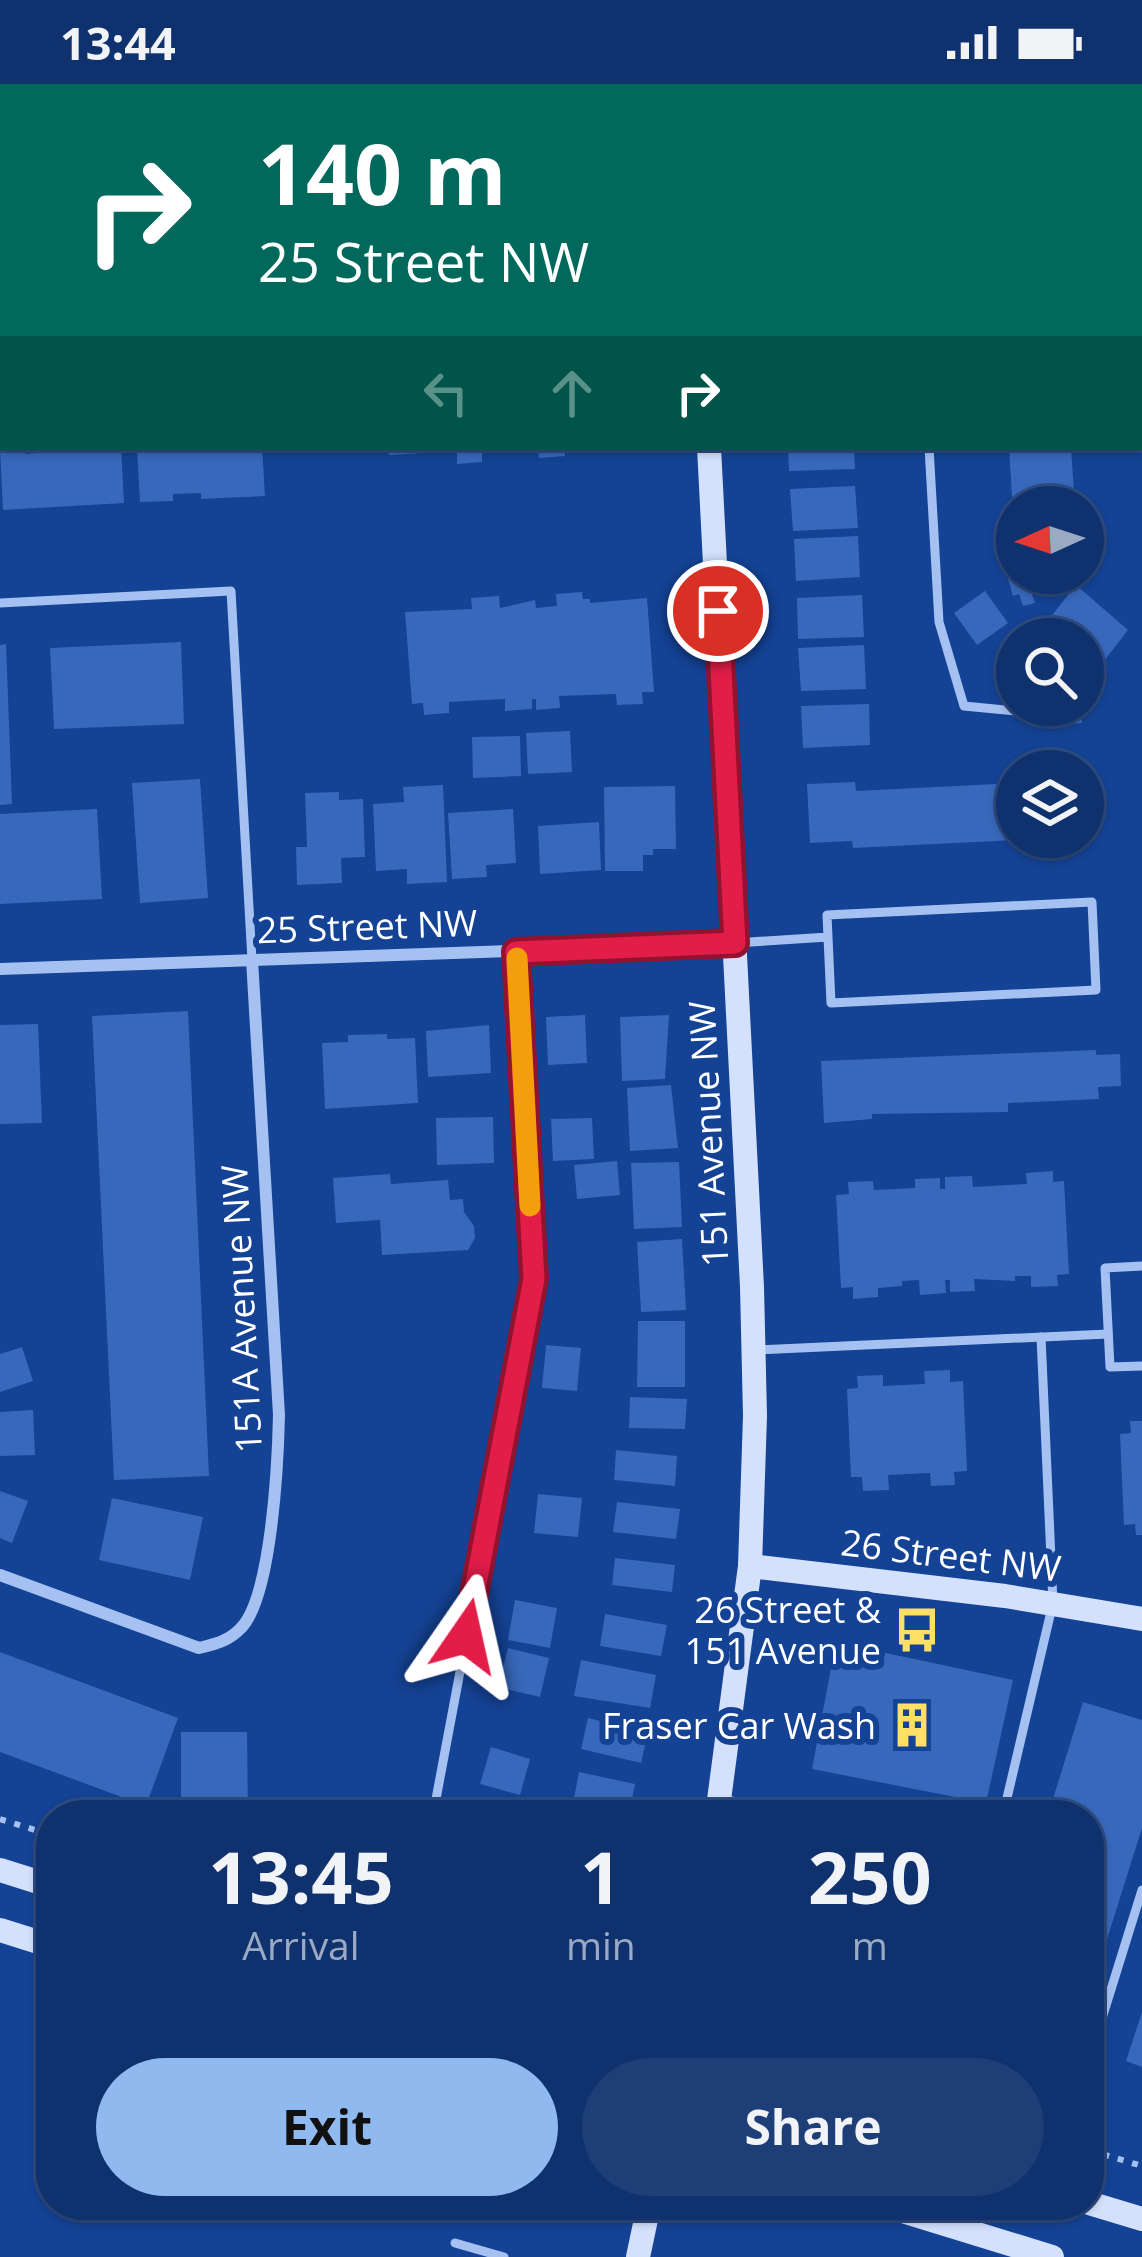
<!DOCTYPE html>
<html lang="en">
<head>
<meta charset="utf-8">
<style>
	body { margin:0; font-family:"Open Sans",sans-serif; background:#1d3e77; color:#f1f3f6; height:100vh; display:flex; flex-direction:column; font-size:45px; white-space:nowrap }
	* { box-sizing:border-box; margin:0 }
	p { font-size:39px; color:#9baac3 }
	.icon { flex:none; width:66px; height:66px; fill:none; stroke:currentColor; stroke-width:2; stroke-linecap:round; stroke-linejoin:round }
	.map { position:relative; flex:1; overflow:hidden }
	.panel { position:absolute; left:36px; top:1716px; width:1068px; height:420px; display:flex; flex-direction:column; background:#0f326f; border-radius:48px; box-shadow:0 3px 9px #0004,0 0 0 3px #2f4d82 }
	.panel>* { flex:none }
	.guide { position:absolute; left:0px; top:0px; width:1143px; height:366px; box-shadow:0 3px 9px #0004,0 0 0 3px #2f4d82; background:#00695c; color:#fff; overflow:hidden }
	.needle { width:78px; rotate:267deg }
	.fabs { position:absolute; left:996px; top:402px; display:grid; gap:24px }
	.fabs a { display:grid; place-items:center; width:108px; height:108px; border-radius:50%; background:#0f326f; box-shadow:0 3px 9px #0004,0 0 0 3px #2f4d82; font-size:60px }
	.pin { position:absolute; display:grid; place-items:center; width:102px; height:102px; color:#fff; margin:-51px; border:6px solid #fff; border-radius:50%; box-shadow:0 3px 12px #0007 }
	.me { position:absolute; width:132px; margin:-66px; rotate:11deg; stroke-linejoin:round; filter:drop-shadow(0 0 9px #0008) }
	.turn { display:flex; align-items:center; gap:42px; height:252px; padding:0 60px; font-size:54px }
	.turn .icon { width:156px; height:156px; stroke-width:2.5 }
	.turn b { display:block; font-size:84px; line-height:102px }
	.lanes { display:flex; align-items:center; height:114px; padding:0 60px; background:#0003; justify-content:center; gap:60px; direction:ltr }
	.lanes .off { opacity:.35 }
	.eta { display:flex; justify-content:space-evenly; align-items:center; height:204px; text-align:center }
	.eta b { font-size:72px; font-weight:700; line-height:84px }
	.action { display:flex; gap:24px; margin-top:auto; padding:24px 60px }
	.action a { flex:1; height:138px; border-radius:72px; background:#90b9f0; color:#111; font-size:48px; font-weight:700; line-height:138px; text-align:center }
	.action a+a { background:#1d3e77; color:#f1f3f6 }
	.status { display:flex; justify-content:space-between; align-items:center; height:84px; padding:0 60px; background:#0f326f; direction:ltr }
	.status svg { height:33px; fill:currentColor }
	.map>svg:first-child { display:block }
	.building { fill:#3868bb }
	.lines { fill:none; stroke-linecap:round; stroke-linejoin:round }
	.path { stroke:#a4c1f2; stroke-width:6; stroke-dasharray:6 9; stroke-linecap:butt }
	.lane { stroke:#a4c1f2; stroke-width:9 }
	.street { stroke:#a4c1f2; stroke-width:12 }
	.secondary { stroke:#d3e1fc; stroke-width:24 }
	.route-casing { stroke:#92132f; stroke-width:30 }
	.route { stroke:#e11d48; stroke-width:21 }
	.slow { stroke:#f59e0b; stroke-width:21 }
	.labels { text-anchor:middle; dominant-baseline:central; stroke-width:12; stroke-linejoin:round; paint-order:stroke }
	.street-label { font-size:36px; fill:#fff; stroke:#144294 }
	.poi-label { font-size:36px; fill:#fff; stroke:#144294; text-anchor:end }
</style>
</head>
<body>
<div class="status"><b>13:44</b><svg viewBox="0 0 49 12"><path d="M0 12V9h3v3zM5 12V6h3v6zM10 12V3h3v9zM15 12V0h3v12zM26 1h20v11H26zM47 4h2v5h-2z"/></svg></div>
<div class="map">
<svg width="1142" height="2173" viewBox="0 0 1142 2173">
	<rect width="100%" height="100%" fill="#144294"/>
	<g class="building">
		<polygon points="65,363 79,363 79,368 93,367 93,363 121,363 124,419 3,426 0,365 25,364 26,370 37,369 37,364"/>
		<polygon points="137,363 262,363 265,412 201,415 201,409 173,410 173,417 140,418"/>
		<polygon points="388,363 482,363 482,378 457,380 457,367 389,371"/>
		<polygon points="538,363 564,363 565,372 539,374"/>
		<polygon points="788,363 854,363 855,385 789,387"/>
		<polygon points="1009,363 1071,363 1074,409 1012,413"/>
		<polygon points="855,402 858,444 793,447 790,405"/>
		<polygon points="1017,439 1017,489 1068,489 1070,495 1031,507 1035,519 1023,522 1019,510 1013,512 994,446"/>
		<polygon points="858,452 860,493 796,497 794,455"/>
		<polygon points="1076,501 1128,546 1097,586 1083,576 1083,555 1033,555"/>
		<polygon points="985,507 1008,539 977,561 954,529"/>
		<polygon points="582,508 583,515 590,515 590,519 647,514 654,608 642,608 643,620 617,621 616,610 559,612 560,624 536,626 536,615 532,615 532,625 505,627 505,615 466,617 449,618 449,629 424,631 423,619 412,620 405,528 472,525 471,514 499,512 500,524 535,516 536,524 557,522 556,510"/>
		<polygon points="862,511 864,553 798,555 797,514"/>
		<polygon points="181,558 184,640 54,645 50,564"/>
		<polygon points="6,560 12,720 0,721 0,561"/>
		<polygon points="864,561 866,605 801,607 798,564"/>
		<polygon points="869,620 870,661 803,664 801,622"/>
		<polygon points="1036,621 1081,621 1082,639 1038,642"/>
		<polygon points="570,647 572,688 528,690 526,649"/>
		<polygon points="520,652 521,692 473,694 472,653"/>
		<polygon points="200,695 208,814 140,819 132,699"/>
		<polygon points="855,698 856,707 1017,699 1017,756 853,764 852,757 810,759 807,700"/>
		<polygon points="443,701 447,798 407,800 407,785 376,787 373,720 404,718 403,703"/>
		<polygon points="675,702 676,765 653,765 653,771 643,771 643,787 605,787 604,703"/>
		<polygon points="339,708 339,716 363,715 365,773 341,774 342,799 297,801 296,763 307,763 305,709"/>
		<polygon points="97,725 102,815 0,820 0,730"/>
		<polygon points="513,725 516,779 486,781 487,793 452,795 448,729"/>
		<polygon points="599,738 601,786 540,790 538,742"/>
		<polygon points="188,927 209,1392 114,1396 92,932"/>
		<polygon points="585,931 587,979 548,981 546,933"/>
		<polygon points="669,931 665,995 622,997 620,933"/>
		<polygon points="38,940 42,1039 0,1040 0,941"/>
		<polygon points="489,941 491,989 428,993 426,947"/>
		<polygon points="387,950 387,955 415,954 418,1019 325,1025 322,959 348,958 348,951"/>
		<polygon points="1096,966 1096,971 1120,970 1121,1002 1098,1003 1099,1015 1008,1019 1008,1028 872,1030 872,1035 824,1039 821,977"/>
		<polygon points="671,1001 678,1064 630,1067 627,1004"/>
		<polygon points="493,1033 494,1079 437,1081 436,1034"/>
		<polygon points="592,1034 594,1075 553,1077 551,1035"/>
		<polygon points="617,1077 620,1111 577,1115 574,1081"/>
		<polygon points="679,1078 682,1143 634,1145 631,1079"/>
		<polygon points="1053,1087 1053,1098 1064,1097 1069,1190 1057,1191 1058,1202 1031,1203 1031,1192 1015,1192 1015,1197 974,1195 975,1207 950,1208 950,1196 945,1196 946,1209 920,1211 919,1196 902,1197 902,1202 878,1204 878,1213 853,1215 853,1203 841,1204 836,1111 849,1110 848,1098 873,1097 874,1106 915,1104 915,1095 940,1094 940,1105 945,1105 945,1093 972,1092 973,1103 1027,1100 1026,1089"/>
		<polygon points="390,1090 391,1100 448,1096 450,1116 463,1115 464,1128 474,1142 475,1154 468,1166 382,1171 380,1136 336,1139 333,1094"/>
		<polygon points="682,1155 686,1226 641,1228 637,1158"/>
		<polygon points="638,1237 685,1237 685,1303 637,1303"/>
		<polygon points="546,1261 581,1264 577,1307 542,1304"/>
		<polygon points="22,1263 33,1297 0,1308 0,1270"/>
		<polygon points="950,1286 950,1298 963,1297 967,1387 954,1388 955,1401 931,1402 930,1389 888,1391 889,1406 863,1407 862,1393 851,1393 847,1305 858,1304 857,1292 883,1291 883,1302 925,1300 924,1287"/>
		<polygon points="630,1313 687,1315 685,1345 629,1344"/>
		<polygon points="33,1326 35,1371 0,1372 0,1328"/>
		<polygon points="1130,1337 1142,1337 1142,1451 1136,1451 1135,1440 1124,1441 1120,1350 1131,1349"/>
		<polygon points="616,1366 677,1372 675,1402 614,1396"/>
		<polygon points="0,1407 28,1417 12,1459 0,1454"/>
		<polygon points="538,1410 582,1414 578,1453 534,1449"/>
		<polygon points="112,1414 203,1433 190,1496 99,1476"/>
		<polygon points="617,1418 680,1425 676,1455 613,1448"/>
		<polygon points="615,1474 675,1481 672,1508 612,1501"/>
		<polygon points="515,1516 557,1524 550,1564 508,1556"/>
		<polygon points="605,1530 667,1541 661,1572 600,1562"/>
		<polygon points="858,1563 1013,1596 986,1719 812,1685 832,1579"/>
		<polygon points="508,1564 549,1574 540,1613 498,1603"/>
		<polygon points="0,1568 178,1634 146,1722 0,1668"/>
		<polygon points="581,1576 656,1591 650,1624 574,1612"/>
		<polygon points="1083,1618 1142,1636 1142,1744 1090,1909 1089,1731 1048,1731"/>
		<polygon points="588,1634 648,1648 641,1679 581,1665"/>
		<polygon points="181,1648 247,1648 248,1731 181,1731"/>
		<polygon points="491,1663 530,1675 520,1711 480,1700"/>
		<polygon points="579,1688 635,1700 629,1731 573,1719"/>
		<polygon points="1142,1928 1142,1983 1126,1977"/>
	</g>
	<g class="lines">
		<g class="path">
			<polyline points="0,1735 51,1751"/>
			<polyline points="1089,2066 1142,2082"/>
		</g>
		<g class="lane">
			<polyline points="929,363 939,538 964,622 1026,628"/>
			<polyline points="0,519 231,507 252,876"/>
			<polyline points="735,859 828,853 827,831 1092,818 1096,906 831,919 828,853"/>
			<polyline points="1142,1182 1105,1184 1110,1283 1142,1282"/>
			<polyline points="754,1266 1108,1250"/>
			<polyline points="723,1715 794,1731"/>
			<polyline points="433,1731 534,1195 516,868"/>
			<polyline points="1003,1731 1053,1519 1041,1253"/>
			<polyline points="1089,1976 1142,1806"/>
			<polyline points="455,2159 504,2173"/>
		</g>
		<g class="street">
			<polyline points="555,0 571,3"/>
			<polyline points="93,3 137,0"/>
			<polyline points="0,12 3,11"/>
			<polyline points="1140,161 1142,162"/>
			<polyline points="0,885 734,859"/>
			<path d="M0,1491L199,1564C215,1560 229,1557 241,1544C272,1512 278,1376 279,1331L252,876"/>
		</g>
		<g class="secondary">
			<polyline points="738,3 738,0"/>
			<polyline points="709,363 752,1203 755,1332 750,1482 717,1731"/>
			<polyline points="750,1482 1005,1512 1142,1535"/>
			<polyline points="0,1786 51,1802"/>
			<polyline points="0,1846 51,1862"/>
			<polyline points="1089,2119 1142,2135"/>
			<polyline points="883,2121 1052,2173"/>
			<polyline points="638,2173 649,2121"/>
		</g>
	</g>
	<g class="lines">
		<g class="route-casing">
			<polyline id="route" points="466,1552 534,1195 516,868 735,859 718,527"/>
		</g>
		<use href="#route" class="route"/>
		<polyline class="slow" points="517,874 530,1122"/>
	</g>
	<defs>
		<g id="bus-bare" transform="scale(3.6)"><path d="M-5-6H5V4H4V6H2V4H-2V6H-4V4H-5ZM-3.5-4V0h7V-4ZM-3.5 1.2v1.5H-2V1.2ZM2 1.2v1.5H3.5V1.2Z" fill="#ffdf65" stroke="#144294" stroke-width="2.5" paint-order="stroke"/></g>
		<g id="building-bare" transform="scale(3.6)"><path d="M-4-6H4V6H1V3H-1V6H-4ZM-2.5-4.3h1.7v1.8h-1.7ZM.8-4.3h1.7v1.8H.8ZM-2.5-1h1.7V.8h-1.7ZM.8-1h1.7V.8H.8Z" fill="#ffdf65" stroke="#144294" stroke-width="2.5" paint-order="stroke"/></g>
	</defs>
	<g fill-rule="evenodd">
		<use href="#bus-bare" x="917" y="1546"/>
		<use href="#building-bare" x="912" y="1641"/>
	</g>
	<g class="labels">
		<g class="street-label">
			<text transform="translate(367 842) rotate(-2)">25 Street NW</text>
			<text transform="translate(708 1050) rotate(-93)">151 Avenue NW</text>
			<text transform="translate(241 1225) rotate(-93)">151A Avenue NW</text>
			<text transform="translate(951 1471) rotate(7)">26 Street NW</text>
		</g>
		<g class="poi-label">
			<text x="881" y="1525">26 Street &amp;<tspan x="881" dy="41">151 Avenue</tspan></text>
			<text x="876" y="1641">Fraser Car Wash</text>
		</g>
	</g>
</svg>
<div class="fabs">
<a><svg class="needle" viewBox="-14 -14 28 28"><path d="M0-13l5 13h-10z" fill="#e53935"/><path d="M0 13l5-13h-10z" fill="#9baac3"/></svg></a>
<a><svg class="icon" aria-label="search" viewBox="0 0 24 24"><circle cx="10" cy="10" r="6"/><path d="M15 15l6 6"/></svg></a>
<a><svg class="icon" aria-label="layers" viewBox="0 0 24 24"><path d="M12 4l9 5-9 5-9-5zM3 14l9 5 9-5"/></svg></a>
</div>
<div class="pin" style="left:718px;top:527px;background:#d93025"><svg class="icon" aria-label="arrive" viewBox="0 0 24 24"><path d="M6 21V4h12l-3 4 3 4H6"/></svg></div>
<svg class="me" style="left:466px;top:1552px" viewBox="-20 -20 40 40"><path d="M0-17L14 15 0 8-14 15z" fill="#e11d48" stroke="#fff" stroke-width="4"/></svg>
<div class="guide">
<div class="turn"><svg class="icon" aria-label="right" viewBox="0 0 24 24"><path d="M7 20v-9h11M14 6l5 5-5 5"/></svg><div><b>140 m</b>25 Street NW</div></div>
<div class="lanes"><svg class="icon off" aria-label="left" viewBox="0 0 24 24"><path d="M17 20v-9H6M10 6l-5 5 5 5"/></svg><svg class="icon off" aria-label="ahead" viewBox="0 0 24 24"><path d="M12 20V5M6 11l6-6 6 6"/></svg><svg class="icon" aria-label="right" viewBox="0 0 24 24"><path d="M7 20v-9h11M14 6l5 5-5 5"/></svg></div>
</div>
<section class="panel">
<div class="eta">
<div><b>13:45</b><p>Arrival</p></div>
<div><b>1</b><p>min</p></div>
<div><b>250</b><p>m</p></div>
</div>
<div class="action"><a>Exit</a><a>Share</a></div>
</section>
</div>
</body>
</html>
